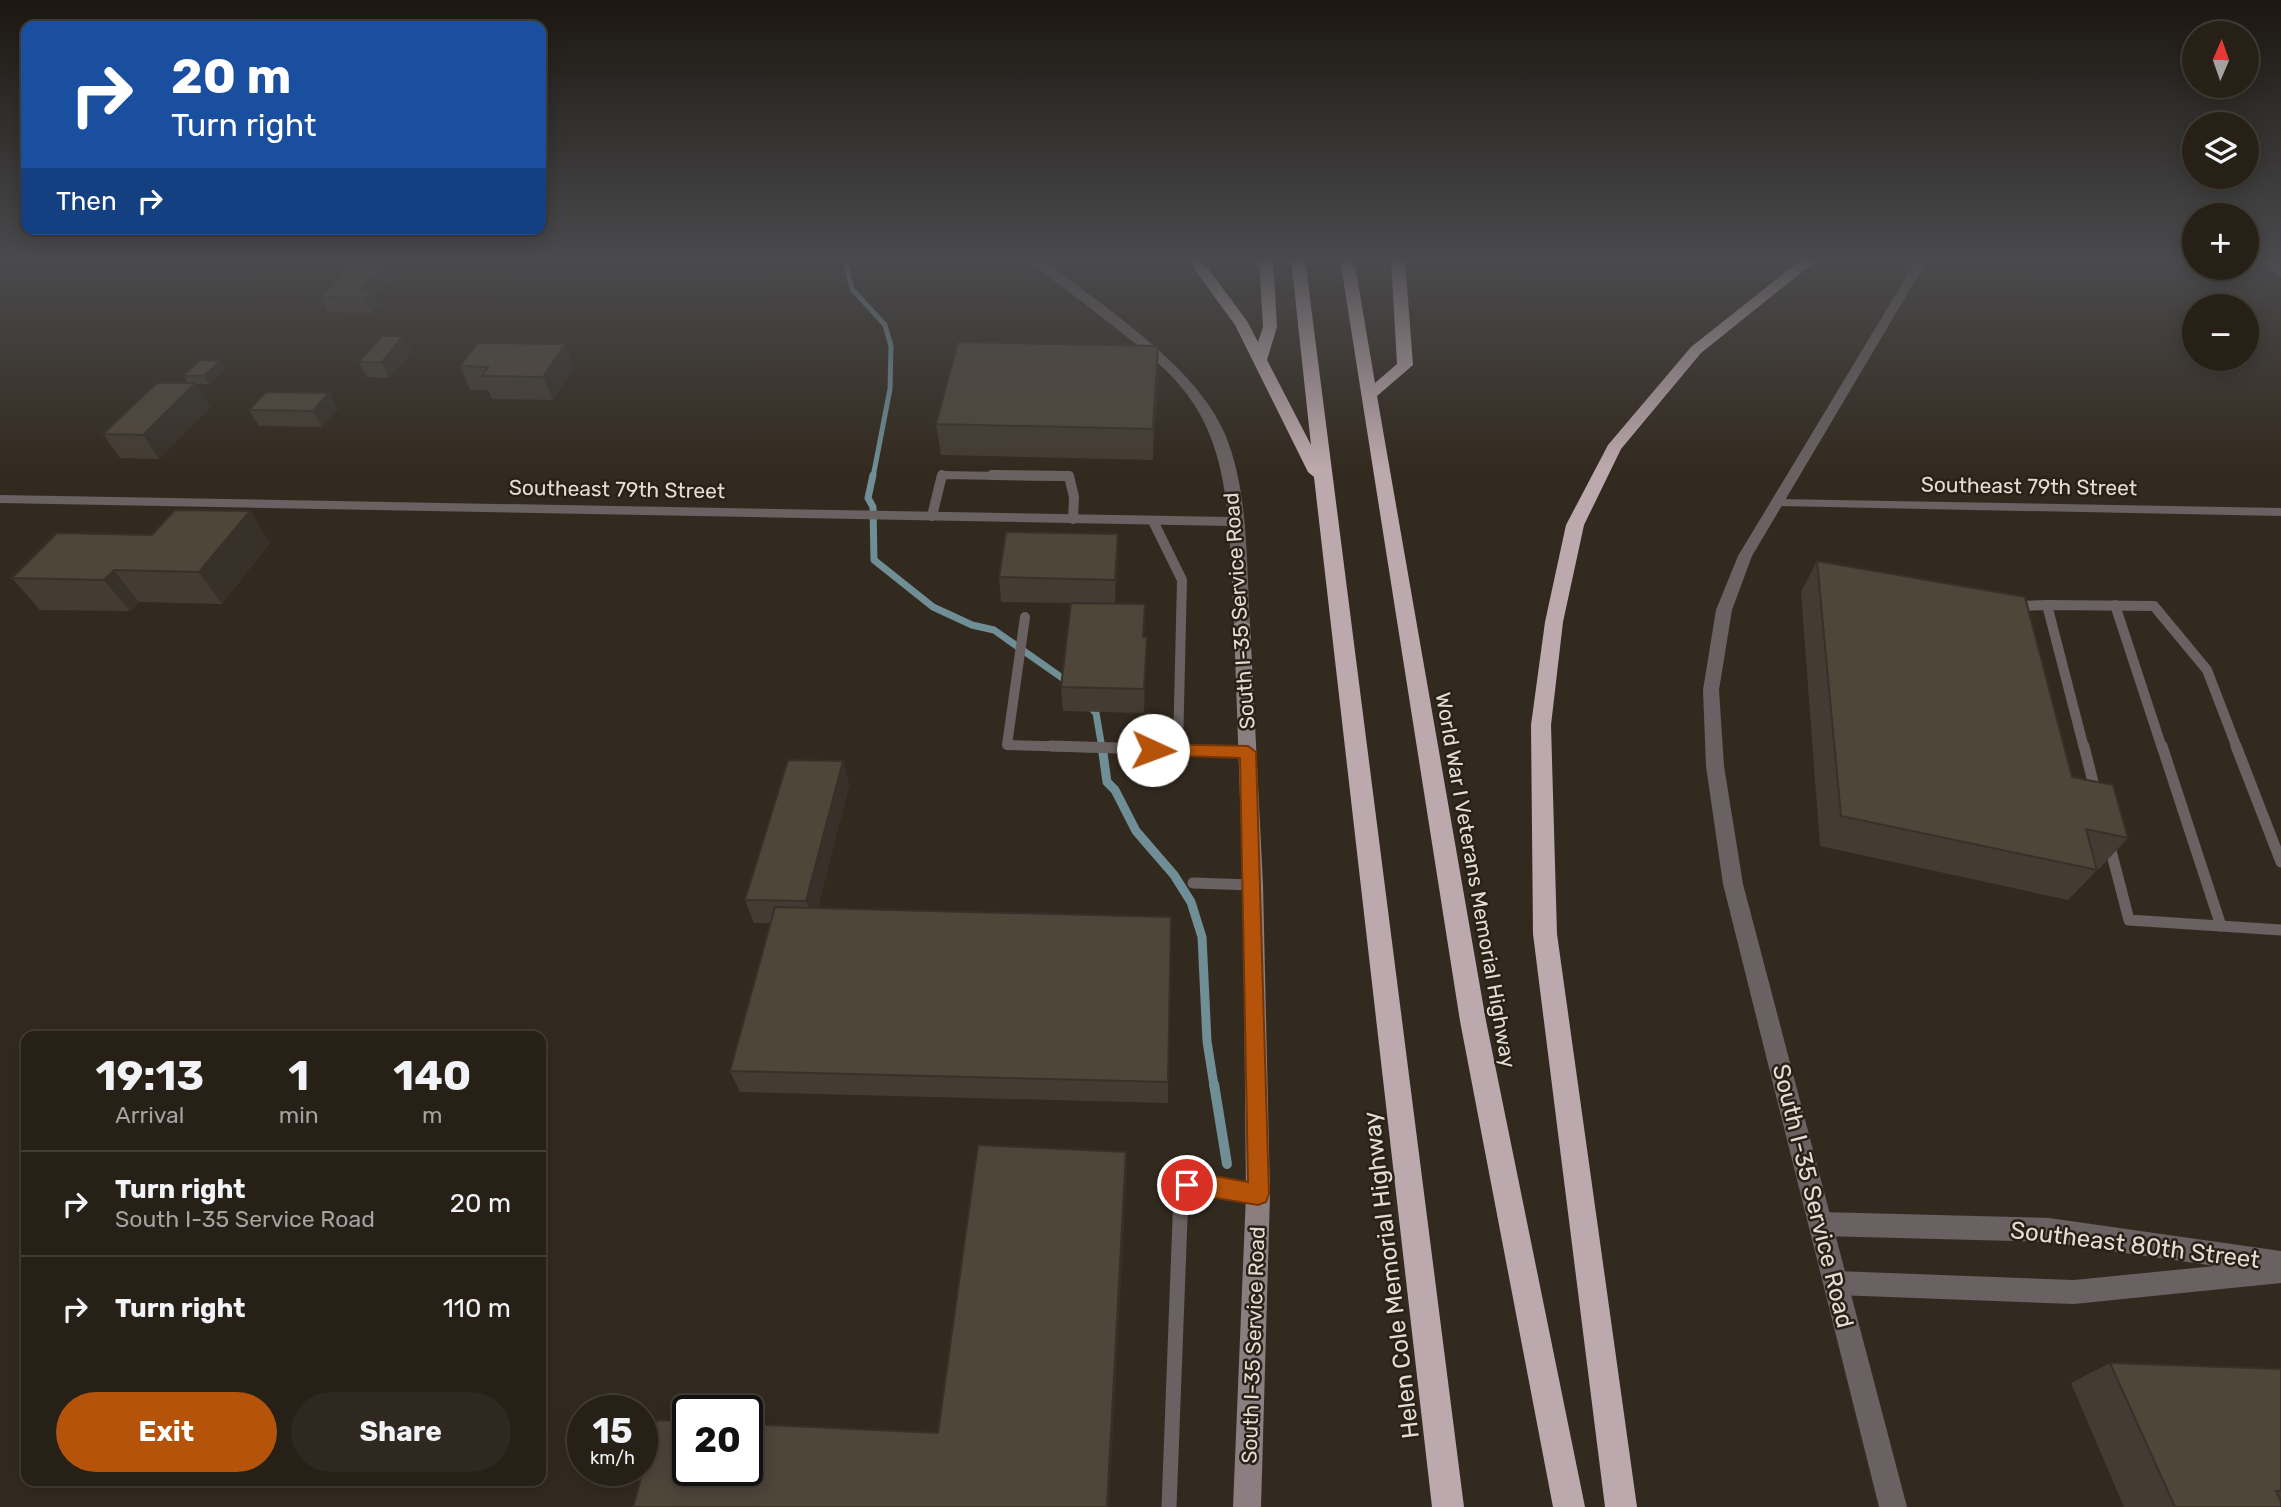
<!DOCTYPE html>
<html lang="en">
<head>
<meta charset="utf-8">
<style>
	body { margin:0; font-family:Rubik,sans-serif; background:#2e2820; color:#f1f3f6; height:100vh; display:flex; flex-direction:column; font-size:26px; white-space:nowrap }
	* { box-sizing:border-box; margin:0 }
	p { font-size:23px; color:#a4a3a1 }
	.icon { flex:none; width:38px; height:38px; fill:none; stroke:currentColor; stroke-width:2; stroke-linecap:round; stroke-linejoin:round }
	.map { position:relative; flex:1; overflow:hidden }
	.panel { position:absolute; left:21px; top:1031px; width:525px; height:455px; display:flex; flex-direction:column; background:#262017; border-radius:14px; box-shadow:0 4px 18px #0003,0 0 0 2px #423e36 }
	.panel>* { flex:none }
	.top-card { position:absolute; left:21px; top:21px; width:525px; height:214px; border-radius:14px; box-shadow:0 4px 18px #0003,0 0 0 2px #423e36; background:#1a4fa0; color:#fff; overflow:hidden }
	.needle { width:46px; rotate:2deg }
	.buttons { position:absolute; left:2182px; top:21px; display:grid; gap:14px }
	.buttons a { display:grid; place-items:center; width:77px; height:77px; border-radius:50%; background:#262017; box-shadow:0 4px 18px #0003,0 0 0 2px #423e36; font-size:35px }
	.speed { position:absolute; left:567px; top:1395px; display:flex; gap:14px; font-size:35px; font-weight:700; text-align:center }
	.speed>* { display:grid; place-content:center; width:91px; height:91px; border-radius:50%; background:#262017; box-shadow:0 4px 18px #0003,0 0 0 2px #423e36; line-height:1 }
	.speed small { font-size:18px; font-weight:400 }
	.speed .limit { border:4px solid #111; border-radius:10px; background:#fff; color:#111 }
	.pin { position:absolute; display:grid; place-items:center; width:60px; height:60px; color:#fff; margin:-30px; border:4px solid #fff; border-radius:50%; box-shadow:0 2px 7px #0007 }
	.me { position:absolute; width:77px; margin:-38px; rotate:92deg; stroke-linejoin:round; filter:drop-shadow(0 0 5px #0008) }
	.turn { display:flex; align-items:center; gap:24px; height:147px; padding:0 35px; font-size:32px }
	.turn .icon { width:91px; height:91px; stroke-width:2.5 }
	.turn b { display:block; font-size:49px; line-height:60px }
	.then { display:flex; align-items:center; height:66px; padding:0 35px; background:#0003; gap:14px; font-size:26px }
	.eta { display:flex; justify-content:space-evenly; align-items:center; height:119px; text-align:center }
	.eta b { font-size:42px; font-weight:700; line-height:49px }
	.button { display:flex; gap:14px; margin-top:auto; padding:14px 35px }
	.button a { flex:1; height:80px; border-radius:42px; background:#b45309; color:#fff; font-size:28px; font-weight:700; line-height:80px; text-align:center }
	.button a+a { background:#2e2820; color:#f1f3f6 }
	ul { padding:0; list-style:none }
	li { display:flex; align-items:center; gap:21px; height:105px; padding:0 35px; border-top:2px solid #423e36 }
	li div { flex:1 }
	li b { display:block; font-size:26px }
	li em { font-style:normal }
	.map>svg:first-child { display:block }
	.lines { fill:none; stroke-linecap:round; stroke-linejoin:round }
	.stream-far3 { stroke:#6f8e95; stroke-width:5 }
	.stream-far2 { stroke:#6f8e95; stroke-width:7 }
	.stream-far1 { stroke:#6f8e95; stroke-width:9 }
	.stream { stroke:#6f8e95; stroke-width:10 }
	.service-far3 { stroke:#696162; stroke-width:8 }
	.service-far2 { stroke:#696162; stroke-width:10 }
	.service-far1 { stroke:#696162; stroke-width:11 }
	.service { stroke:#696162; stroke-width:15 }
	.minor { fill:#696162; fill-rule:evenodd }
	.tertiary { fill:#696162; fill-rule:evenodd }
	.secondary { fill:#8b7e80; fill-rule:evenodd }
	.motorway { fill:#bca9ad; fill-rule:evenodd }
	.wall { fill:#443c32 }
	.shaded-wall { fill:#373129 }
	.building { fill:#4f463a; stroke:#373129; stroke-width:2 }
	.route { fill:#b45309; stroke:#753606; stroke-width:2 }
	.labels { text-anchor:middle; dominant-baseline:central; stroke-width:5; stroke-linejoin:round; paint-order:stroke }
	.street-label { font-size:21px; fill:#e3ddd5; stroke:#292116 }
	.near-street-label { font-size:24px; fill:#e3ddd5; stroke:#292116 }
</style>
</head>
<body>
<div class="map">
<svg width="2281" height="1507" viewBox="0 0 2281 1507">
	<rect width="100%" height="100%" fill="#332a1f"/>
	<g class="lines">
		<polyline class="stream-far3" points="845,259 852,289 885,325 891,346 890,389 873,477"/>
		<g class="stream-far2">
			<polyline points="873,475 868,498 873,507 874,560 933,607 972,625 994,630 1068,682"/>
			<polyline points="1088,705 1096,713 1102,748"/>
		</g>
		<polyline class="stream-far1" points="1102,746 1107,782 1115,790 1136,831 1174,875 1191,902 1202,937 1207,1041 1214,1086"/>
		<polyline class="stream" points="1214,1084 1227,1164"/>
		<g class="service-far3">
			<polyline points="2263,259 2281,273"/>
			<polyline points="941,477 942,475 1069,477"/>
		</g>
		<g class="service-far2">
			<polyline points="992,475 1069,476 1074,497 1073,519"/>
			<polyline points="932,516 942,475"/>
			<polyline points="1153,521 1182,580 1178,748"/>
			<polyline points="2115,605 2162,748"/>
			<polyline points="2015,606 2047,605"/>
			<polyline points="1025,617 1007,745 1111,748"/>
			<polyline points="2084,748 2047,605 2154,606 2207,670 2237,748"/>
		</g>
		<g class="service-far1">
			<polyline points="1051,746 1248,752"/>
			<polyline points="2084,746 2096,794"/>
			<polyline points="2162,746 2221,926"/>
			<polyline points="2236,746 2281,862"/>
			<polyline points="1178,750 1178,746"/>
			<polyline points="2109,843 2129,920 2281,930"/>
			<polyline points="1193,883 1253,885"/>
		</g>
		<polyline class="service" points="1169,1507 1181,1193 1187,1185 1198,1183 1258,1194"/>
		<g class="minor">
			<polygon points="1777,499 2281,508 2281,516 1772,506 1772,500"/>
			<polygon points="1821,1212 2049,1218 2281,1251 2281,1283 2074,1304 1836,1295 1827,1292 1824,1283 1827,1274 1836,1271 2074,1280 2215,1266 2049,1242 1821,1236 1813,1232 1809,1224 1813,1216"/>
		</g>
		<g class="tertiary">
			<path d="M1030,259H1042C1101,305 1196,365 1225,434C1249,492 1246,562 1250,624L1248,628H1236L1234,624L1229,526L0,503V495L1228,517C1216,394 1169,371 1080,300C1063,287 1044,275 1030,259Z"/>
			<polygon points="1917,259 1928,259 1752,556 1732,610 1719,690 1724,766 1743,884 1907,1507 1879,1507 1723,884 1706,766 1703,690 1716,610 1738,556"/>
		</g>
		<polygon class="secondary" points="1242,619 1250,624 1263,885 1270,1194 1261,1507 1233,1507 1246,1194 1243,885 1234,624"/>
		<g class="motorway">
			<polygon points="1187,259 1201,259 1247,321 1258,342 1263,327 1259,259 1273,259 1277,327 1267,360 1311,445 1291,259 1305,259 1464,1507 1432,1507 1314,477 1308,472 1235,325"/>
			<polygon points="1340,259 1354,259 1375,383 1397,364 1391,259 1405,259 1413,365 1377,396 1486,1021 1585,1507 1553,1507 1460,1021"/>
			<polygon points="1802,259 1818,259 1701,353 1621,449 1584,525 1563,622 1551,725 1557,934 1637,1507 1605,1507 1533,934 1531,725 1545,622 1566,525 1608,445 1691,347"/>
		</g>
	</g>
	<g class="wall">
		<polygon points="392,280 376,297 380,305 372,313 328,312 320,297"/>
		<polygon points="403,336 411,352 389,378 367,377 359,362"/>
		<polygon points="1158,346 1158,376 1153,460 941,455 936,424"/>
		<polygon points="220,361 225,368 209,384 195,384 210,407 159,459 120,458 103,434 188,383 184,376"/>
		<polygon points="460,366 574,367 553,400 492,399 488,390 470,390"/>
		<polygon points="329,393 338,409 322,427 259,426 249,410"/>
		<polygon points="250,511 270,543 222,604 139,602 130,611 40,610 12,578 152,535"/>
		<polygon points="1118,558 1115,604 1144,637 1146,661 1144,713 1063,711 1061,687 1071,603 1001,602 999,577"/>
		<polygon points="1817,561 2072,777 2128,838 2099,869 2096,868 2097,870 2068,900 1820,846 1801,592"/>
		<polygon points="843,761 849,785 818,908 1168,1082 1168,1103 740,1092 730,1071 770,923 754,923 745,900"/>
		<polygon points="2110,1363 2281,1369 2281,1507 2124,1507 2071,1383"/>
	</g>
	<g class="shaded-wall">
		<polygon points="385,265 392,280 376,297 380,305 372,313 361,290"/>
		<polygon points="403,336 411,352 389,378 382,362"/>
		<polygon points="565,344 574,367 553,400 543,377"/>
		<polygon points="1158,346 1158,376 1153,460 1153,429"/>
		<polygon points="220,361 225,368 209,384 204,376"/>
		<polygon points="195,383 210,407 159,459 143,435"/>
		<polygon points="329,393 338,409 322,427 313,411"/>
		<polygon points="250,511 270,543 222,604 199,572"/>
		<polygon points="1118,534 1118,558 1115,604 1115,580"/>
		<polygon points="114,570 139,602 130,611 104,580"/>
		<polygon points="1147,637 1146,661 1144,713 1144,689"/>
		<polygon points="843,761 849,785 814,924 806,901"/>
		<polygon points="1126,1152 1127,1171 1109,1507 1107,1507"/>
	</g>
	<g class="building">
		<polygon points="353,264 385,265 361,290 373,290 365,298 320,297"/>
		<polygon points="382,336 403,336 382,362 359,362"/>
		<polygon points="958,342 1158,346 1153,429 936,424"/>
		<polygon points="478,343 565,344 543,377 482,376 488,367 460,366"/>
		<polygon points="200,360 220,361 204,376 184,376"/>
		<polygon points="157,383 195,383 143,435 103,434"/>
		<polygon points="266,392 329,393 313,411 249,410"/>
		<polygon points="175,510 250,511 199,572 114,570 104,580 12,578 57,533 152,535"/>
		<polygon points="1006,532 1118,534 1115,580 999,577"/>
		<polygon points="1817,561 2025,597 2072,777 2113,785 2128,838 2086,829 2097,870 1841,816"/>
		<polygon points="1071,603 1145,604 1143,637 1147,637 1144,689 1061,687"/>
		<polygon points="788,760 843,761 806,901 745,900"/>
		<polygon points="775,907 1171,917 1168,1082 730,1071"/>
		<polygon points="978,1145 1126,1152 1107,1507 633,1507 657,1420 688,1421 688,1470 747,1470 747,1424 938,1433"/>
		<polygon points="2110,1363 2281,1369 2281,1491 2276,1491 2281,1501 2281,1507 2175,1507"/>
	</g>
	<linearGradient id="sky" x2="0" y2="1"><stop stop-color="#1c1711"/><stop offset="0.55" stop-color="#4a4a4d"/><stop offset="1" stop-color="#4a4a4d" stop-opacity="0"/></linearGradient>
	<rect width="2281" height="470" fill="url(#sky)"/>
	<polygon class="route" points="1153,744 1248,746 1256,752 1269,1194 1266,1202 1258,1205 1180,1192 1177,1185 1180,1178 1198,1173 1248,1182 1240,758 1153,755 1145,750"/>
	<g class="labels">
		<g class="street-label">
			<text transform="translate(2029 486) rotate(1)">Southeast 79th Street</text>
			<text transform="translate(617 489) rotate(1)">Southeast 79th Street</text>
			<text transform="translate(1239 611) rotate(-94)">South I-35 Service Road</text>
			<text transform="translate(1476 880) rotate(80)">World War I Veterans Memorial Highway</text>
			<text transform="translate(1253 1345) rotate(-88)">South I-35 Service Road</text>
		</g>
		<g class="near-street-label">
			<text transform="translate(1813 1196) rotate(76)">South I-35 Service Road</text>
			<text transform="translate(2135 1245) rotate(7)">Southeast 80th Street</text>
			<text transform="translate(1391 1275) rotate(-97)">Helen Cole Memorial Highway</text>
		</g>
	</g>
</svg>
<div class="buttons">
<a><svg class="needle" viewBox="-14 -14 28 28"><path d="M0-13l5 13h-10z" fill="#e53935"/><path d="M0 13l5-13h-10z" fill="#a4a3a1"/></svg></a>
<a><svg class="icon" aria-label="layers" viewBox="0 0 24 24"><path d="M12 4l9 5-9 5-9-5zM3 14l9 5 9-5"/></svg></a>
<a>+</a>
<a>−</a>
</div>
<div class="speed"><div>15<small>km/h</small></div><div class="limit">20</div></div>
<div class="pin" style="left:1187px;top:1185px;background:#d93025"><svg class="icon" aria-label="arrive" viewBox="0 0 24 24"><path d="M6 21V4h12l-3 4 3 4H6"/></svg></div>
<svg class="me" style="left:1153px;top:750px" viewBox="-20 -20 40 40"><circle r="19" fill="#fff"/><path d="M0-13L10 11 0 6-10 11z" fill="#b45309"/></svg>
<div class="top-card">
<div class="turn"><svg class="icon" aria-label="right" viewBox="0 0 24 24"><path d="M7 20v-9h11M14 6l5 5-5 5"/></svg><div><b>20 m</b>Turn right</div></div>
<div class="then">Then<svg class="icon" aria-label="right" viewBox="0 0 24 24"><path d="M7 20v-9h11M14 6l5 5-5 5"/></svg></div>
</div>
<section class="panel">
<div class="eta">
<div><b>19:13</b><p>Arrival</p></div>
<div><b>1</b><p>min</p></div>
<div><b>140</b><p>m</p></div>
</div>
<ul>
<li><svg class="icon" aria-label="right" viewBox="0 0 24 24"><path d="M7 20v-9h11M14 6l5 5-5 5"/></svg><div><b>Turn right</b><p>South I-35 Service Road</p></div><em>20 m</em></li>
<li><svg class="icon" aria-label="right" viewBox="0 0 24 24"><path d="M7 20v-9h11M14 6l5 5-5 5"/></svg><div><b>Turn right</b></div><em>110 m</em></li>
</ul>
<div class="button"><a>Exit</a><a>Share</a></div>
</section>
</div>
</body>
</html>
